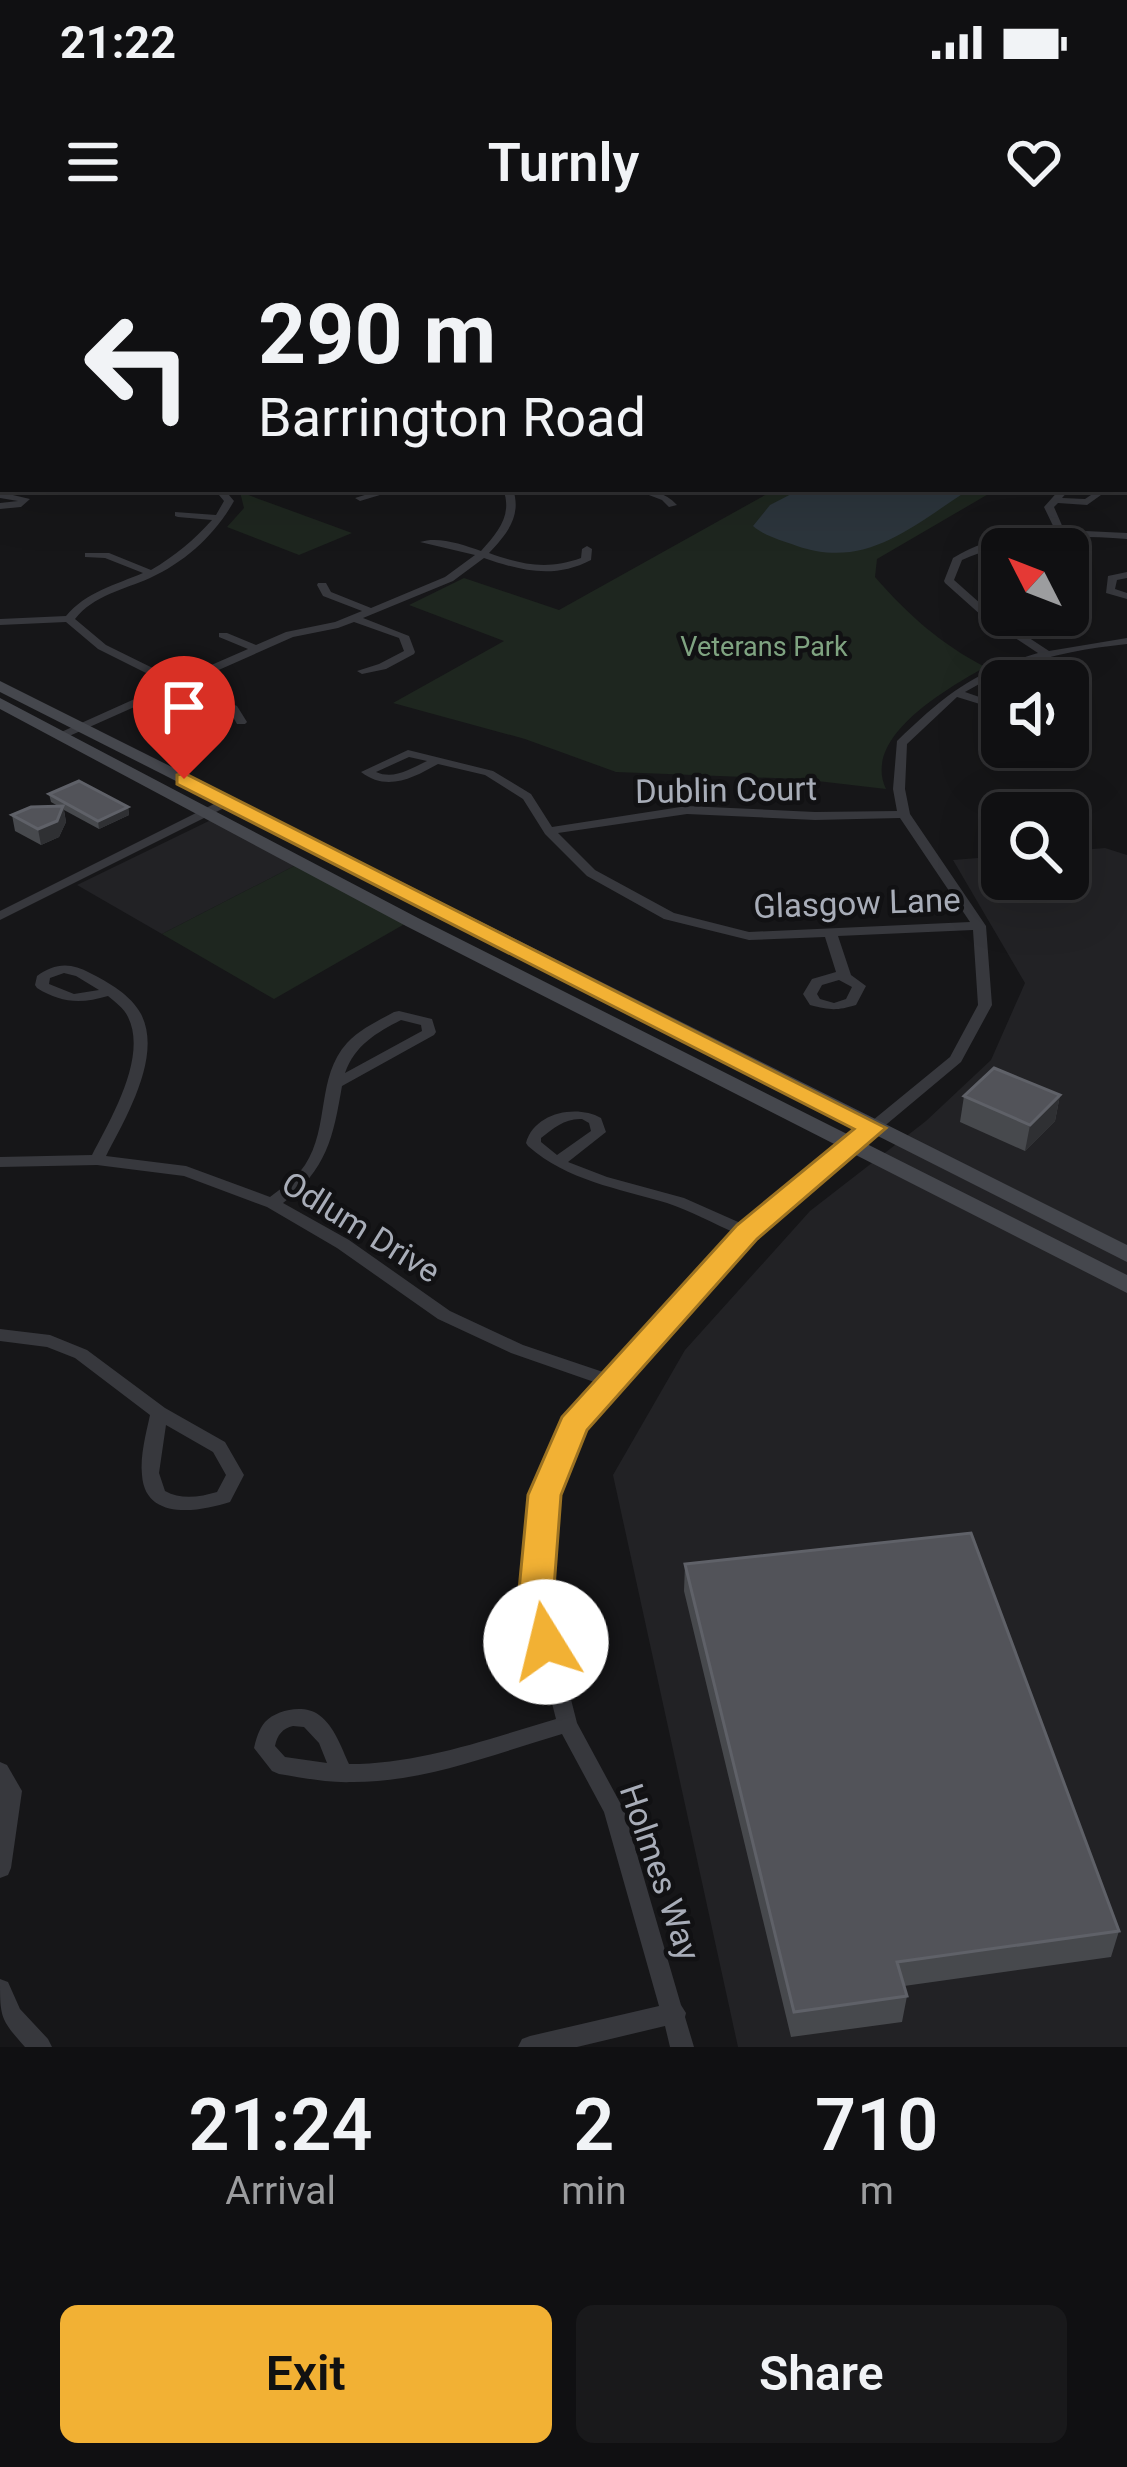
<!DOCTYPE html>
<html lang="en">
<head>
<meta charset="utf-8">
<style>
	body { margin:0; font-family:Roboto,sans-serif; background:#19191b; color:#f1f3f6; height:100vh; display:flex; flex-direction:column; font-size:45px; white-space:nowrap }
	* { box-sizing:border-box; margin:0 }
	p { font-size:39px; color:#9c9d9f }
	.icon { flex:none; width:66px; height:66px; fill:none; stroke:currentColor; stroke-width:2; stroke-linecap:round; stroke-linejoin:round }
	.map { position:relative; height:1807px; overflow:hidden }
	.drawer { display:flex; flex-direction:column; background:#101012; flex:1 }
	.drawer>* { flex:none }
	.guide { position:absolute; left:0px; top:0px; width:1128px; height:252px; box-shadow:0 12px 48px #0002,0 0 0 3px #303032; background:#101012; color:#f1f3f6; overflow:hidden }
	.needle { width:78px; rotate:312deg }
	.buttons { position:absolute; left:981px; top:288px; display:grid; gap:24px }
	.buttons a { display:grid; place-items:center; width:108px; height:108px; border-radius:18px; background:#101012; box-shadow:0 12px 48px #0002,0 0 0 3px #303032; font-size:60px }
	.pin { position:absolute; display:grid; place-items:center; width:102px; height:102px; color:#fff; margin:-123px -51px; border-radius:50% 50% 50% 0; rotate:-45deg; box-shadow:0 0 12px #0007 }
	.pin .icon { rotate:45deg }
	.me { position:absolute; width:132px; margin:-66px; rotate:351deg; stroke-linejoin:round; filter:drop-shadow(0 0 9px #0008) }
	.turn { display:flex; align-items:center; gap:42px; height:252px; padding:0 60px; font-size:54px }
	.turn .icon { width:156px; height:156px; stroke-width:2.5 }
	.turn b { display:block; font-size:84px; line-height:102px }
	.eta { display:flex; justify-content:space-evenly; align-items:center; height:204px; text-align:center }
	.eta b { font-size:72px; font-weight:600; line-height:84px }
	.cta { display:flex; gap:24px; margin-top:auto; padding:24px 60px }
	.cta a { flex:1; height:138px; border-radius:18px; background:#f2b134; color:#111; font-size:48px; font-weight:600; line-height:138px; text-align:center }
	.cta a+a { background:#19191b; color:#f1f3f6 }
	.status { display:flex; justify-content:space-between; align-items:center; height:84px; padding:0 60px; background:#101012; direction:ltr }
	.status svg { height:33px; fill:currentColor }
	header { display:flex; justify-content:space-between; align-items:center; height:156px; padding:0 60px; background:#101012; font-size:54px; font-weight:600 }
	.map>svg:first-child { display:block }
	.built { fill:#222225 }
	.green { fill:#1e261f }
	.water { fill:#2c353c }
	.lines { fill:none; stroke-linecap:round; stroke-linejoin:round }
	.street { fill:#37383d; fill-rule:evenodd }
	.secondary { fill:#45474d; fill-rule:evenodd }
	.wall { fill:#47494d }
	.shaded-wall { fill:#2f3033 }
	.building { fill:#525359; stroke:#5f6168; stroke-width:3 }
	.route { fill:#f2b134; stroke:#9d7322; stroke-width:3 }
	.labels { text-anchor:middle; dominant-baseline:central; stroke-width:9; stroke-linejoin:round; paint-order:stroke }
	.far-park-label { font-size:27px; fill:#7fa381; stroke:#111113 }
	.street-label { font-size:33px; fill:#a8adb8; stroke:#111113 }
</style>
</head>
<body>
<div class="status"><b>21:22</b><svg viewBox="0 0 49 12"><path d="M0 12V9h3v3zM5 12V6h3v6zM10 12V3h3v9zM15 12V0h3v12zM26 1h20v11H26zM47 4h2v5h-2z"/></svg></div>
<header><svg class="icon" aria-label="menu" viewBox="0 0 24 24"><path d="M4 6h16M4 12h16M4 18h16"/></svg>Turnly<svg class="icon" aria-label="heart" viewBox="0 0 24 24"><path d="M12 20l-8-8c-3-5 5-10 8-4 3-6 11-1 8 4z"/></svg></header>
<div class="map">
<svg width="1127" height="1807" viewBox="0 0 1127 1807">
	<rect width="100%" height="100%" fill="#161618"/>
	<g class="built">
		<polygon points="213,579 298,624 162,694 77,645"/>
		<polygon points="1105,608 1127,615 1127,1807 738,1807 613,1235 685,1110 810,971 926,881 991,820 1025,743 953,620 1002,616 1002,639 1068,639 1068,611"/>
	</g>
	<g class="green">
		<path d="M776,249H997L877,319L875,337C908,375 941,404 985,427C949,448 861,496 886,549L800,539L616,532L525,499L393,463L504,401L409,365L464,338L559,370Z"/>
		<polygon points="240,252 352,293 299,315 227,287 244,268"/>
		<polygon points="298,624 408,682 274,759 162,694"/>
	</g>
	<path class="water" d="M801,249H970C912,286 867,330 797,306C781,300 766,297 753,286L770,265Z"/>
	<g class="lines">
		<g class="street">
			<polygon points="434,0 444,0 438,3 428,3"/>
			<polygon points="480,0 500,0 497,2"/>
			<polygon points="572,0 577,3 569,3"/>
			<polygon points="615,0 625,0 620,3 610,3"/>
			<polygon points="1056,0 1065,0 1060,3 1051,3"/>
			<rect x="1125" y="35" width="2" height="5"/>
			<rect x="0" y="96" width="3" height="5"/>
			<rect x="1125" y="147" width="2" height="4"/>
			<polygon points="3,164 3,170 0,171 0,165"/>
			<polygon points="0,176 3,177 3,183 0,182"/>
			<path d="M214,249H224L234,261C215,295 185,322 150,338C123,350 94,355 75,379L106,405L177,440L248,409L219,397V393H227L256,405L286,392L335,382L362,371L323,356L317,345L318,343H326L331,352L371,368L445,337L475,315L420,302C438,296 462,304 481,311C498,292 513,275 503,249H513C522,276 507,294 489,313C522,325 548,330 581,318L582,309L587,306L592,309L591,320C555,339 521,331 484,318L453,341L363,378L409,396L415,412L414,414L386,429L362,434L357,431L379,424L404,411L399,398L354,382L338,388L293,397L187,444L237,466L247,482L245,484H237L229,470L177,448L67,497H59V493L168,444L98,409L66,382L0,385V379L66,376C86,352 115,345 143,333L105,318L85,317V313H109L151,330C175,316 194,300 212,280L178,277L175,276V272L216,275L224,261Z"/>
			<polygon points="384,249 400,249 360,261 355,258"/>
			<path d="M633,249C650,249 665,252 677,265L669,267L662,260Z"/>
			<path d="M1060,249H1070L1062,258L1085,259L1091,255L1086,249H1096L1101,255L1087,265L1058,263L1054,267L1064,290L1127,293V299C1063,295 1023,294 962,320L954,340L990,372L1049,411L1127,398V404C1069,410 1015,422 965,452L988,460L1002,458V464L995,465L1002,472V481L983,465L957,457L907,504L905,549L910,574L986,686L992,765L961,822L753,996L615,1145L581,1188L554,1255L546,1361L577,1483L624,1570L681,1765L686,1773L685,1777L694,1807H670L665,1786L577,1807H518L522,1799L530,1796L659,1766L604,1572L562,1494C494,1514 425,1542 353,1542C328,1543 304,1538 279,1534L272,1531L254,1508C256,1499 259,1489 265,1482C277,1469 305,1464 319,1475C335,1487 341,1507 349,1524C420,1524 488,1499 556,1479L526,1361L536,1255L564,1185L597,1143L511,1113L438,1079L337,1008L267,967L184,936L97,925L0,927V917L92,915C110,880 148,817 128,777C124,768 115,762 108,756C81,764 61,763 37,748L35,745L37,736C54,723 71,722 90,733C108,742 131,755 141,774C163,816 125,879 106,916L186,926L270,957C282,948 296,938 305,925C330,887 316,837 347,803C360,789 378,781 394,772L399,771L432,779L436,792L434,795L342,846C333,898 327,929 283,963L349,1000L450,1071L523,1105L606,1133L737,994C713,983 691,971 667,963C617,948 568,941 528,906L526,903C534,873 576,864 601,878L606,892L568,922L607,937L684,958L745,985L950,817L978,765L973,690L838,696L851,735L866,746L856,765C836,771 830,770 810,765L803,754L812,739L836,732L825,697L749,700L664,679L587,636L545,594L523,559L485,535L438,524C413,538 387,552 361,532L408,510L493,531L531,554L552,587L687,566L815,572L897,571L893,549L897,501C946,454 972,433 1038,413L982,376L945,343L944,341L953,318C983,300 1019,292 1055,290L1044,267ZM409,517L427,521C410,529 394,540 376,532ZM687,574L815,580L900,578L970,682L749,692L674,673L595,630L558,593ZM64,733L76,736L99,750L74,754L49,744L50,738ZM839,740L852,747L846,759L834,763L820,759L817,754L822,745ZM401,780L421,785L422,791L345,833C355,805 376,793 401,780ZM582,879L589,883L591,891L557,915L541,902V898C554,888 565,878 582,879ZM293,1486L304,1487L319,1503L327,1523L285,1517L275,1506C277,1495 283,1488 293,1486Z"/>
			<polygon points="0,252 30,259 21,267 0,269 0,263 18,261 0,258"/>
			<polygon points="1127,332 1127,338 1117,340 1115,349 1127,353 1127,359 1106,353 1108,336"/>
			<polygon points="228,557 234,561 232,564 0,680 0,671"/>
			<path d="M0,1089L50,1095L87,1110L165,1168L225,1202L244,1235L230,1262C199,1272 145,1281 142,1235C140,1215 146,1194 150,1175L75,1118L47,1107L0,1101ZM166,1185L213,1212L226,1235L217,1252C200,1257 181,1260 165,1251L159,1233Z"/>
			<polygon points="0,1522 7,1525 22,1551 11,1628 8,1635 0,1638"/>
			<path d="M0,1739L8,1742L20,1769L48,1799L52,1807H25C0,1779 0,1777 0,1739Z"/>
		</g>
		<g class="secondary">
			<polygon points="3,11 3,17 0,18 0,12"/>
			<polygon points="1125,219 1127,220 1127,228 1125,227"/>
			<polygon points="0,441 1127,1005 1127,1022 0,452"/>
			<polygon points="0,458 418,678 1127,1035 1127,1053 406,686 0,469"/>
		</g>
	</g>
	<g class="wall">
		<rect x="87" y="0" width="47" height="3"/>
		<polygon points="49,554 128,567 129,575 99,589 64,570 66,582 59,597 41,605 15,591 12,575 58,566 51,562"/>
		<polygon points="1060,855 1055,881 1025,911 960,882 964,856"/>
		<polygon points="685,1324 1119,1691 1111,1717 904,1746 907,1756 902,1782 791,1797 684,1351"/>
	</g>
	<g class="shaded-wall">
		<rect x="110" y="0" width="24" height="3"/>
		<polygon points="63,566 66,582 59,597 41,605 38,589"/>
		<polygon points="128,567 129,575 99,589 98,581"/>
		<polygon points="1060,855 1055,881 1025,911 1030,885"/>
	</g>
	<g class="building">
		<polygon points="79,541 128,567 98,581 49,554"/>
		<polygon points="63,566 57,581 38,589 12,575 31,567"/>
		<polygon points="994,828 1060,855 1030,885 964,856"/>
		<polygon points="971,1293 1119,1691 897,1722 907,1756 794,1772 685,1324"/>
	</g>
	<polygon class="route" points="184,533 886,888 757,999 587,1190 561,1255 553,1361 564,1402 559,1412 546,1417 534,1412 518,1361 528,1255 562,1177 737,985 854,889 177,544 177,535"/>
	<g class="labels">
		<g class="far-park-label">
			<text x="764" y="407">Veterans Park</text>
		</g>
		<g class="street-label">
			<text transform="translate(726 550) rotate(-1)">Dublin Court</text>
			<text transform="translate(857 663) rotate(-2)">Glasgow Lane</text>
			<text transform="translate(361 987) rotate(32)">Odlum Drive</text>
			<text transform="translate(660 1632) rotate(71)">Holmes Way</text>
		</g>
	</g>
</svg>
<div class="buttons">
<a><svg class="needle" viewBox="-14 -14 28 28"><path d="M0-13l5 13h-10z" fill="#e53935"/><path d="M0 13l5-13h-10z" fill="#9c9d9f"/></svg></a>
<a><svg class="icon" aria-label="sound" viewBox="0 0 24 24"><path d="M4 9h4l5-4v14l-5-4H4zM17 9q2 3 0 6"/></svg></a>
<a><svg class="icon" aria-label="search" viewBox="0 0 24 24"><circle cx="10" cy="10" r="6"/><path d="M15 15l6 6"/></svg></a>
</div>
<div class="pin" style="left:184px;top:539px;background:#d93025"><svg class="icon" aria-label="arrive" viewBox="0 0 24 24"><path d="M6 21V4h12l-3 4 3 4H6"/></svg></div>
<svg class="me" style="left:546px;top:1402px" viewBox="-20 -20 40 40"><circle r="19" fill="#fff"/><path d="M0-13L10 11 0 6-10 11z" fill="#f2b134"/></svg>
<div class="guide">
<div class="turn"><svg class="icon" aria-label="left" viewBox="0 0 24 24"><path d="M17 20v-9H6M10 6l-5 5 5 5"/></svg><div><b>290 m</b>Barrington Road</div></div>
</div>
</div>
<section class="drawer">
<div class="eta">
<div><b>21:24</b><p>Arrival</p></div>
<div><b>2</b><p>min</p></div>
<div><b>710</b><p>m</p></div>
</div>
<div class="cta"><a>Exit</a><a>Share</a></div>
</section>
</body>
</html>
